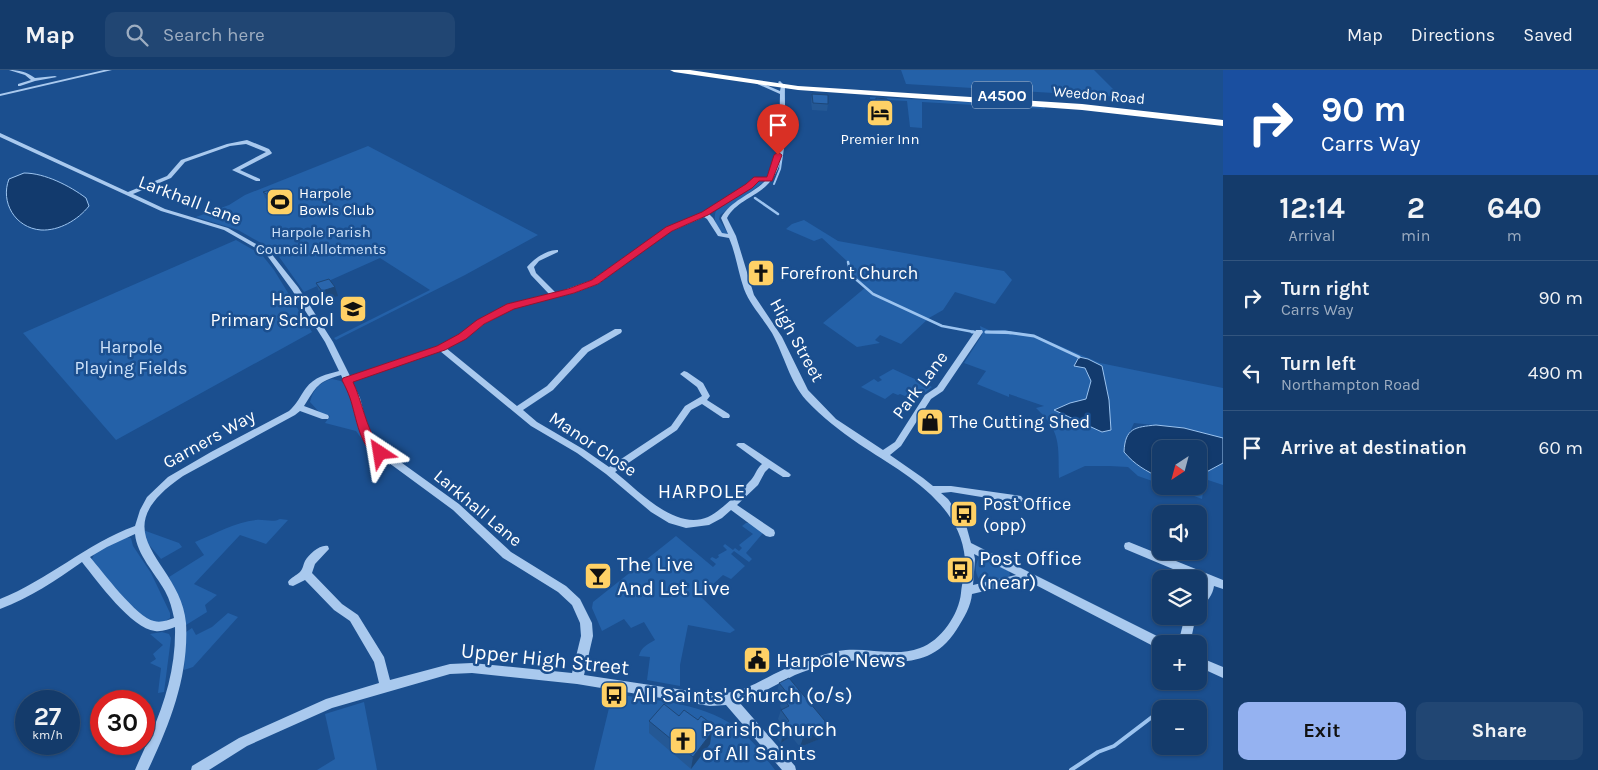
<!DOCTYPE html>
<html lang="en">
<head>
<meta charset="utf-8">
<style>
	body { margin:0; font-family:Karla,sans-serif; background:#214673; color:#f1f3f6; height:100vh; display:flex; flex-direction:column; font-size:19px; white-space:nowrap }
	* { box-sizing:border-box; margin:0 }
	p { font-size:16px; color:#9dadc1 }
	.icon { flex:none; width:28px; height:28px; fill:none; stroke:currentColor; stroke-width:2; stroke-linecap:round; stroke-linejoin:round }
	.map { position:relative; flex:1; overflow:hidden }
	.side { display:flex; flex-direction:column; background:#143b6b; width:375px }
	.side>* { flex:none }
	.guide { background:#1a4fa0; color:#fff; overflow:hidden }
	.needle { width:32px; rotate:216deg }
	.buttons { position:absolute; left:1152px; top:370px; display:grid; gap:10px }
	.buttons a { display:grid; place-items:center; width:55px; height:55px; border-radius:10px; background:#143b6b; box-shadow:0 1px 4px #0004,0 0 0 1px #33557e; font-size:25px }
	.speed { position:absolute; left:15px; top:620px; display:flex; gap:10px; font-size:25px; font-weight:700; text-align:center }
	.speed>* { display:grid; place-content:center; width:65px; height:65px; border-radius:50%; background:#143b6b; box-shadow:0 1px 4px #0004,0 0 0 1px #33557e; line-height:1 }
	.speed small { font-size:12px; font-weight:400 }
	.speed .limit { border:8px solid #d22; background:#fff; color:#111 }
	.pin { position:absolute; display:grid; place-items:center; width:42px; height:42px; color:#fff; margin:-51px -21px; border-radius:50% 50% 50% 0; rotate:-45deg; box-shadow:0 0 5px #0007 }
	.pin .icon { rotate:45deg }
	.me { position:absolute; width:55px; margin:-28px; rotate:327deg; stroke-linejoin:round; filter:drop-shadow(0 0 4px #0008) }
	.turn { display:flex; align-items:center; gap:18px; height:105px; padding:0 15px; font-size:22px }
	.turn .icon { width:65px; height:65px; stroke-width:2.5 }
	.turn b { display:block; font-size:35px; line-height:42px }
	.eta { display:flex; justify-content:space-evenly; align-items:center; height:85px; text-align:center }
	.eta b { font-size:30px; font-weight:700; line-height:35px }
	.primary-button { display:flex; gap:10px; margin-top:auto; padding:10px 15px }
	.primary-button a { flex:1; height:58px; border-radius:10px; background:#95b2f1; color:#111; font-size:20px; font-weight:700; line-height:58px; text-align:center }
	.primary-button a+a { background:#214673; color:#f1f3f6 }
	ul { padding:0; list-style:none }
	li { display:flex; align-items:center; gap:15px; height:75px; padding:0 15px; border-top:1px solid #33557e }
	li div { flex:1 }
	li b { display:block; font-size:19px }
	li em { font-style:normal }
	header { display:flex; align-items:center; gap:30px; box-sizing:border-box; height:70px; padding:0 25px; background:#143b6b; border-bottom:1px solid #33557e }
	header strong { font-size:24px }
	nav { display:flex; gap:28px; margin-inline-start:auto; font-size:18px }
	.search { width:350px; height:45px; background:#214673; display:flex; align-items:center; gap:12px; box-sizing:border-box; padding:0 18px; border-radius:10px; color:#9dadc1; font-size:19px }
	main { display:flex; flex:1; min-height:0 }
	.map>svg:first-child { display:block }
	.green { fill:#2461a8 }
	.water { fill:#123a6d; stroke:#9cc4f0 }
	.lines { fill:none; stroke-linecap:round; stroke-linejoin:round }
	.stream-far3 { stroke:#9cc4f0; stroke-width:2 }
	.stream-far2 { stroke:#9cc4f0; stroke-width:2.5 }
	.stream-far1 { stroke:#9cc4f0; stroke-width:3 }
	.stream { stroke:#9cc4f0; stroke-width:4 }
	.minor { fill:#a9c9ee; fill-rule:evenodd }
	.highway { fill:#fff; fill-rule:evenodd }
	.wall { fill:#245895 }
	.shaded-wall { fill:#1d4779 }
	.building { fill:#2a66ad; stroke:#1d4779 }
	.route { fill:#e11d48; stroke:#92132f }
	.labels { text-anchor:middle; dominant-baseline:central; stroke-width:5; stroke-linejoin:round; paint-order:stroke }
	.far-street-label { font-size:15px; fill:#fff; stroke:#1b4f8f }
	.far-poi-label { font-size:15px; fill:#fff; stroke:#1b4f8f }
	.far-park-label { font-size:15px; fill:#cfe3fa; stroke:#1b4f8f }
	.shield { fill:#1b4f8f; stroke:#bbcadd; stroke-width:1 }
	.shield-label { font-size:16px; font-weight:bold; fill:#fff }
	.street-label { font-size:18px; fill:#fff; stroke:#1b4f8f }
	.poi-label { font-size:18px; fill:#fff; stroke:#1b4f8f; text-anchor:start }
	.park-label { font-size:18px; fill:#cfe3fa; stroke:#1b4f8f }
	.quarter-label { font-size:20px; letter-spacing:1px; fill:#fff; stroke:#1b4f8f }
	.near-poi-label { font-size:21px; fill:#fff; stroke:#1b4f8f; text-anchor:start }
	.near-street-label { font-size:21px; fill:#fff; stroke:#1b4f8f }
</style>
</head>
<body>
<header>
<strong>Map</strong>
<div class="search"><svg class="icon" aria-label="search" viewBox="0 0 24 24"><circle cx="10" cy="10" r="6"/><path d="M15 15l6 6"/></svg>Search here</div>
<nav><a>Map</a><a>Directions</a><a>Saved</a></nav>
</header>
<main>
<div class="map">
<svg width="1223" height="700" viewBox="0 0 1223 700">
	<rect width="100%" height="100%" fill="#1b4f8f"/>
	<g class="green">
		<polygon points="901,0 1094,0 1121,27 906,14"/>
		<polygon points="870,27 1044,36 1045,39 922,32 922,58 910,57 907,31 870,29"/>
		<polygon points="368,76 538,165 465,205 336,270 334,268 430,220 380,188 304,222 275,181 238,160 196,147 229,135 245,125"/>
		<path d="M760,110L765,111L720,145L719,149L728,164L723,165C718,158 712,150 716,141Z"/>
		<polygon points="804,150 838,171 1004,201 1012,210 995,234 955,222 943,240 929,248 901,274 880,265 875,270 880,273 857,277 823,253 866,217 852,204 848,192 822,168 814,171 786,159 792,154"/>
		<polygon points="236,170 262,185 274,200 312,262 116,370 23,263"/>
		<path d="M980,256L991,261L1003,260L1034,265L1100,293L1223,318V369L1184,358L1134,353L1125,372C1134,396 1137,397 1161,408V414L1138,406L1128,397L1110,396H1085L1059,408C1058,376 1062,362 1036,338L1044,336L1009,324V327L977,314L986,301L964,293L982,265Z"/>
		<polygon points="893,299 932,317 922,325 914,322 910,328 900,324 898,325 893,323 885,329 861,317 874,309 878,312 882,310 879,307"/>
		<path d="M332,309L341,311L345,315L366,371L364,372L356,361L325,353L330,346L320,343L310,332C313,320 319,312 332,309Z"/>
		<polygon points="1223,393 1223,415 1205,409 1202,429 1168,416 1199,416 1199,406"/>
		<path d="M280,449L288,450L266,474L240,465L194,514L217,525L205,535L207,542L186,555L175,521L169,507L204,485L195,472C215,464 235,452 256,450C264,449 273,453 280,449Z"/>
		<path d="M746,453H752L763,463L746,483L752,489L749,492L734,481L731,484L745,496L731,509L723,505L700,526L735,560L730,563L688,555L680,595V616L647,610L650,587L639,586C641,577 648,574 655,570L644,552L631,558L624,549L602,561L592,538L593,532L676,466L713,497L716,494L710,489L712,487L716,489L719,487L718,485L727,480L723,476L725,474L733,480L735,478L739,481L742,478L739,475L753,464L742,456Z"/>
		<polygon points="143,460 179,473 182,477 161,489 145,470"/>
		<polygon points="125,467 131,468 133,476 151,503 170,543 170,548 161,554 150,552 125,530 91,491 96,480"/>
		<path d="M979,488H982L1009,501L1010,505C1005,510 990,514 982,512C975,507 974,495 979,488Z"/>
		<polygon points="228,543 238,547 193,597 184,600 186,562 192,558 196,565 212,557"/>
		<polygon points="162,562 169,564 171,568 164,622 158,623 161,598 150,593 156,589 153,584 163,575 150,564"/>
		<path d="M616,624C658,631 708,633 742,662C755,673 765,687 775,700H594L609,638Z"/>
		<polygon points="364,632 377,700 317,700 335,689 325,644"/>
	</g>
	<g class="water">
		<path d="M24,103C45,103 70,116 86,128L89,136C78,150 59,161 41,160C15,158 0,132 9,109Z"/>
		<polygon points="1079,287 1088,289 1102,296 1109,330 1111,360 1102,362 1054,340 1070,333 1086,329 1091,311 1085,298 1074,296"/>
		<path d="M1156,355L1184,358L1223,368V393L1199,406V379H1161V381L1156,382L1152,385L1154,389L1161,394V408C1146,401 1135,395 1124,382C1125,358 1135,357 1156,355Z"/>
	</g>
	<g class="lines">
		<polyline class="stream-far3" points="774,114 780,99 787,50"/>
		<g class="stream-far2">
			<polyline points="755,128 778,144"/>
			<polyline points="848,192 851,205 873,224 942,256 974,262"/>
			<polyline points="986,262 1011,263"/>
		</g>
		<g class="stream-far1">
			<polyline points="972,262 974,262"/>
			<polyline points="986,262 1005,262 1034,266 1079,287"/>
		</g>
		<polyline class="stream" points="1071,700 1098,682 1114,676 1156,644"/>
		<g class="minor">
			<path d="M9,0C19,0 27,2 35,8L55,6L57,7L35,11L20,16H18V14L31,10L25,5Z"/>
			<polygon points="104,0 112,0 0,26 0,24"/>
			<path d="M780,11L785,16C784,48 791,93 766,116C753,128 736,132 727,148L736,166L754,225L782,267L808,320L836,349L883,380L895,372L925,325L937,317L976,260H982L983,262L943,321L931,329L901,376L890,385L923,408L933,416H951L1021,426L1023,429L1021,432L1018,433L951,422L941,423L948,429L966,455L971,473L1165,570L1167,574H1161V579L1157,578L1028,511L972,524C971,536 964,548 957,559C923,612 877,581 827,594C816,597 805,601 795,605C776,614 759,626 739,632L795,696L796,700H782L726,635L710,636L577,614L472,603L450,604L332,638L247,676L209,700H191L192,696L239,668L326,629L379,613L374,592L350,551L334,540L305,510L293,516L289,515L288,512C291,507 296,506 300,502C303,499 303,495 305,491C309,484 320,474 328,476L329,479L315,494L312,503L342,534L358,545L384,587L390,610L450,594L472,593L572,603L581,566L580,553L572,535L558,522L503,488L453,440L370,379L360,359L352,328L341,305C317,312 317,316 304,336L328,345L329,347L328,349H322L300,341L295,345L183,406C97,465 181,490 186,553C189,606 170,654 148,700H135C140,688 146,676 151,664C166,630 176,595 175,557C169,559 162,562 155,561C132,559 97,511 82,492C56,510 30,528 0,539V529C48,510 86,474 135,456L140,440L147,427L168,407L211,382L289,341C297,334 300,326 306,318C314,307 327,304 339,301L325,272L292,220L266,184L224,160L161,141L0,67V63L128,122L167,106L181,90L227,74L247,70L269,79L272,83L271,84L240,100L260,109V111H256L232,100L266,82L246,74L230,76L185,92L171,108L133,124L165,139L228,158L270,182L298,217L333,272L350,306L438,276L459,265L478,250L508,234L549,224L531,205L527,197C534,189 547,179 558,180V182L539,191L534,197L536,203L556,223L592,210L661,162L703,143L747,115L755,108L767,107C783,84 779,50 780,24L755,13L759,12L780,21L781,16L778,12ZM758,111H765C751,125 731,130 721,148L728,164L722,163L713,148L709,144L751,117ZM704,147L707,149L718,166L729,168C736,184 738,202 744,219C750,235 763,248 772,263C784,285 790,312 806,330C822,347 840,361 859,374C901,402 960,431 965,489C966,499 962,512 961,523C959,544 941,571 920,578C894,588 865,576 838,581C821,585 803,591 787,598C757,611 746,624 710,624L584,605L593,566L592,553L580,529L566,516L511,482L459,434L377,375L368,359L360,328L352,311L440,281L531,356L577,383L606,404L651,442L669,453L686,458L709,455L722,448L731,440L766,466L770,467L774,466L775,463L774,460L737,435L758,415L765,402L769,398L783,407H789L791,405L789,403L744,373H738L736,375L762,394C756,399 755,407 749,412C741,421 719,442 708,447C675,461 639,421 615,402L677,360L691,340L702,334L723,348H729L730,346L729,344L707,330L710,326L703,313L687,302L684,301L680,304L697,317L702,326L685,336L671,356L609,397L583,379L537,352L523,340L553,320L588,282L621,263L622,261L621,259H615L582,278L547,316L517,336L446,278L465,269L484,254L514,238L574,223L598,214L665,164ZM135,464C137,485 155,503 165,521C170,530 172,539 174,548C168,550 161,553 154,551C137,548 102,501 90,487L107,477ZM974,484L1016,505L973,515L975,489Z"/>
			<path d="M1129,472L1223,510V519L1214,516C1213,524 1207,534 1199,536V524L1203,519L1204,512L1125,479L1124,476L1125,473Z"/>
			<polygon points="1185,546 1196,546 1190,574 1178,574"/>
			<polygon points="1199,587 1223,597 1223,608 1199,597"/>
		</g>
		<polygon class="highway" points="670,0 690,0 798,16 1082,34 1223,50 1223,56 1082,40 798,20 674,2"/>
	</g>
	<g class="wall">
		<polygon points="812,24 828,34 827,41 812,40 811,31"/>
		<polygon points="876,28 889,43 888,50 868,49 867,38 868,31 875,31"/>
		<polygon points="263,122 288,133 279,137 265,128"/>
		<polygon points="316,213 338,226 325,230 319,222"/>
		<polygon points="779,613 827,666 800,677 791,666 781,673 776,667 778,658 783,655 778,649 781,640 782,640 780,636 782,628 777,622"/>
		<polygon points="679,646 709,652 708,659 710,674 691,699 649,663 649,651"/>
	</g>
	<g class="shaded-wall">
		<polygon points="287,127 288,133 279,137 277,131"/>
		<polygon points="335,217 338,226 325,230 322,221"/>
		<polygon points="709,652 707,664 705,657"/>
		<polygon points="794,657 791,666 781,673 783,664"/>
		<polygon points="830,657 827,666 800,677 803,668"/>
		<polygon points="712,662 710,674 691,699 693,687"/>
	</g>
	<g class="building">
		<polygon points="812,24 828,25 828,34 813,33"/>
		<polygon points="876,28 887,29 889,43 870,41 868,31 876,31"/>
		<polygon points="273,119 287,127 277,131 263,122"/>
		<polygon points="329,209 335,217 322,221 316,213"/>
		<polygon points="789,608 830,657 803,668 794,657 783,664 778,658 789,651 781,640 789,636 782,627 788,624 779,613"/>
		<polygon points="664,634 679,646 684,640 698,650 701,646 709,652 705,657 712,662 693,687 649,651"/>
	</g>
	<path class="route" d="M778,82L782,85L772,111H759L752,118L708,145L672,161L598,214L574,223L514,239L484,254L466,269L445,280L353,312C362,331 366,358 378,374C380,377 383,380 385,383L380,387C360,382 356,345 350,328C348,322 345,316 342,310L343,308L437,276L459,264L477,250L507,234L568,219L592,210L666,157L702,142L746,114L754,107H767L774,85Z"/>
	<defs>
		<g id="hotel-square" transform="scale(1.4375)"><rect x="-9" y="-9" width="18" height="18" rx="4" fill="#ffd166" stroke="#1b4f8f"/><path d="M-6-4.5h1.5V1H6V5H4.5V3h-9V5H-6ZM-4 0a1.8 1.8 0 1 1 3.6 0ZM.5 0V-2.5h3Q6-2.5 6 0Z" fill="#111"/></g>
		<g id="stadium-square" transform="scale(1.4375)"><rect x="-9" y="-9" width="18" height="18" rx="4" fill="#ffd166" stroke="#1b4f8f"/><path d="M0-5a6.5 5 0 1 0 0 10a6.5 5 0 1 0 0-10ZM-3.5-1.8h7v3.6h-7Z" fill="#111"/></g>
		<g id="church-square" transform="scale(1.4375)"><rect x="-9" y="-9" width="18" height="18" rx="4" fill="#ffd166" stroke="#1b4f8f"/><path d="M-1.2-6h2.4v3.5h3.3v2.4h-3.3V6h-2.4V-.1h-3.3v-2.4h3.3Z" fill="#111"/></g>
		<g id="school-square" transform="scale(1.4375)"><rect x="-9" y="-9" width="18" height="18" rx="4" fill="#ffd166" stroke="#1b4f8f"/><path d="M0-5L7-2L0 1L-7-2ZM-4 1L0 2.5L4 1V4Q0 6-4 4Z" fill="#111"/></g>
		<g id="shop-square" transform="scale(1.4375)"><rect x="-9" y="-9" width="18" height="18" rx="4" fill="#ffd166" stroke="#1b4f8f"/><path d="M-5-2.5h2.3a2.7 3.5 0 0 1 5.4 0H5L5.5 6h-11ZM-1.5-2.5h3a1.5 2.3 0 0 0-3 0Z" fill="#111"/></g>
		<g id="bus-square" transform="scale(1.4375)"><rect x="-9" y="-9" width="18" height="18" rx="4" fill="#ffd166" stroke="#1b4f8f"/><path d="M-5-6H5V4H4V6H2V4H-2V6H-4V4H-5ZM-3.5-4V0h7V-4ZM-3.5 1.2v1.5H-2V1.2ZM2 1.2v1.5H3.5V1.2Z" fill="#111"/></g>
		<g id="bar-square" transform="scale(1.4375)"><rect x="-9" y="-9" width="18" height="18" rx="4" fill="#ffd166" stroke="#1b4f8f"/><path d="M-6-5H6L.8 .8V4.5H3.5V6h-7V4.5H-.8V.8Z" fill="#111"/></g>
		<g id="civic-square" transform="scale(1.4375)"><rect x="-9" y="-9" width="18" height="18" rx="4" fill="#ffd166" stroke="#1b4f8f"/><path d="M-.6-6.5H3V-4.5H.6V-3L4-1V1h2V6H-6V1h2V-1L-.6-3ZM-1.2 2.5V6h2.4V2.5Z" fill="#111"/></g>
	</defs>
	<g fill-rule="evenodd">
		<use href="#hotel-square" x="880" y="43"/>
		<use href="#stadium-square" x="280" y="132"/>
		<use href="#church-square" x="761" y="203"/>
		<use href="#school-square" x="353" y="239"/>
		<use href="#shop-square" x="930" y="352"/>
		<use href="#bus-square" x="964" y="444"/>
		<use href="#bus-square" x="960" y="500"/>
		<use href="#bar-square" x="598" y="506"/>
		<use href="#civic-square" x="757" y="590"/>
		<use href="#bus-square" x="614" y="625"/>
		<use href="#church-square" x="683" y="671"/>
	</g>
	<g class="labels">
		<g class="far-street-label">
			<text transform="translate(1099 25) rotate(5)">Weedon Road</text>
		</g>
		<g class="far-poi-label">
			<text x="880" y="69">Premier Inn</text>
			<text x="299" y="123" text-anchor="start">Harpole<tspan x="299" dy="17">Bowls Club</tspan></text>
		</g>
		<g class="far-park-label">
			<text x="321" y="162">Harpole Parish<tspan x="321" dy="17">Council Allotments</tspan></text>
		</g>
		<rect class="shield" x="972" y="11.5" width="60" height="27" rx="4"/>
		<g class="shield-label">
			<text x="1002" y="25">A4500</text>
		</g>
		<g class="street-label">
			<text transform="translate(190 130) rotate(21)">Larkhall Lane</text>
			<text transform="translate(797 270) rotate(61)">High Street</text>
			<text transform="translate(920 315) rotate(-53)">Park Lane</text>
			<text transform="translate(209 369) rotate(-29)">Garners Way</text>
			<text transform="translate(593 374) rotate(34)">Manor Close</text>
			<text transform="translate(478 438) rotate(40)">Larkhall Lane</text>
		</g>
		<g class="poi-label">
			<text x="780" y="203">Forefront Church</text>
			<text x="334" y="229" text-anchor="end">Harpole<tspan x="334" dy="21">Primary School</tspan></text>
			<text x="949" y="352">The Cutting Shed</text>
			<text x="983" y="434">Post Office<tspan x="983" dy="21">(opp)</tspan></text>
		</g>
		<g class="park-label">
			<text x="131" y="277">Harpole<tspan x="131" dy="21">Playing Fields</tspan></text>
		</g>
		<g class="quarter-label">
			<text x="702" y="421">HARPOLE</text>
		</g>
		<g class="near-poi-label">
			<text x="979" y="488">Post Office<tspan x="979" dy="24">(near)</tspan></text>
			<text x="617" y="494">The Live<tspan x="617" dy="24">And Let Live</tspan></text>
			<text x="776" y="590">Harpole News</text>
			<text x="633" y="625">All Saints' Church (o/s)</text>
			<text x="702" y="659">Parish Church<tspan x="702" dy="24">of All Saints</tspan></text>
		</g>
		<g class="near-street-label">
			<text transform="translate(545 589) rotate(6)">Upper High Street</text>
		</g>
	</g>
</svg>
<div class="buttons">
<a><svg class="needle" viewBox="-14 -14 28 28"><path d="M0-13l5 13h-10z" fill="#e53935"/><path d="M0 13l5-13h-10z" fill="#9dadc1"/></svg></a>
<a><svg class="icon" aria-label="sound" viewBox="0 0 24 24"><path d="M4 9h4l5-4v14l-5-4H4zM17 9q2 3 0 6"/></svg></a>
<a><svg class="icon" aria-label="layers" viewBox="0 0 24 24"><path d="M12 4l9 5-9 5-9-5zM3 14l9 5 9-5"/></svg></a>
<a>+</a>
<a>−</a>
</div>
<div class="speed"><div>27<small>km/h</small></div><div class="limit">30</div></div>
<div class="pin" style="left:778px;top:85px;background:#d93025"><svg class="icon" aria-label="arrive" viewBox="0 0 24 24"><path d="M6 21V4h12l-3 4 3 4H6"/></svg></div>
<svg class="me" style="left:380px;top:383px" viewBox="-20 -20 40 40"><path d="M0-17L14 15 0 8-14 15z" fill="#e11d48" stroke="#fff" stroke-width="4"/></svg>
</div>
<section class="side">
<div class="guide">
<div class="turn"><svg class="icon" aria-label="right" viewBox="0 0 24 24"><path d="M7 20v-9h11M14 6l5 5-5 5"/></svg><div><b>90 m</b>Carrs Way</div></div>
</div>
<div class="eta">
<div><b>12:14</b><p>Arrival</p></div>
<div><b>2</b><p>min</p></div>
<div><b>640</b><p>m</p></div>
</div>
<ul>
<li><svg class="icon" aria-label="right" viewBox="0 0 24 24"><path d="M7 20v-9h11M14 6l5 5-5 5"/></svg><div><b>Turn right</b><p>Carrs Way</p></div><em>90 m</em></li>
<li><svg class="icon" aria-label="left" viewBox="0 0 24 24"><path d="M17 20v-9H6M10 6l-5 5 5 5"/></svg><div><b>Turn left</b><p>Northampton Road</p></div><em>490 m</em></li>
<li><svg class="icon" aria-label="arrive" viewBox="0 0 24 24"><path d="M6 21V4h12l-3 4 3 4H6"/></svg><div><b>Arrive at destination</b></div><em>60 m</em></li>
</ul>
<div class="primary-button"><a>Exit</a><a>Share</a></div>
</section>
</main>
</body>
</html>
